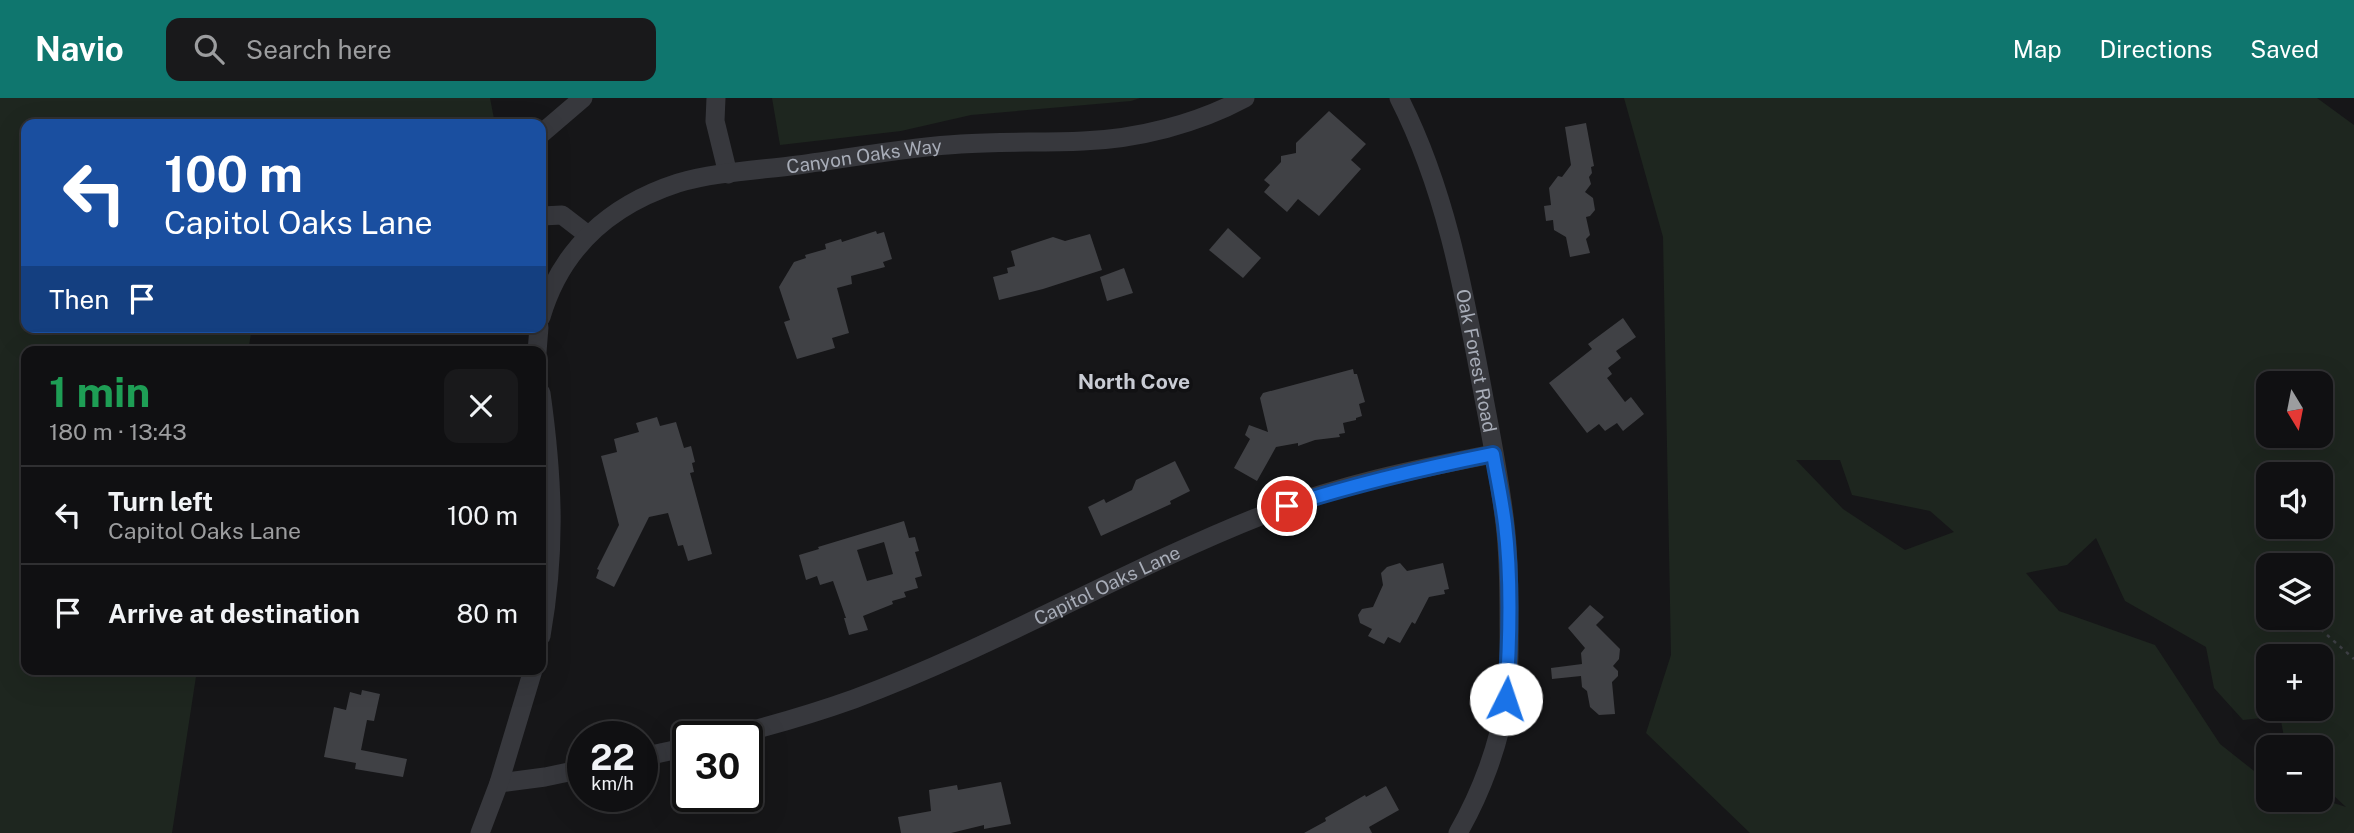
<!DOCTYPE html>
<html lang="en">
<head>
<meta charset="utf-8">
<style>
	body { margin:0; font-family:"Public Sans",sans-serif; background:#19191b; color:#f1f3f6; height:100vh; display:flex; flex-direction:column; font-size:26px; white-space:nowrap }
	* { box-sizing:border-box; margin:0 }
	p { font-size:23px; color:#9c9d9f }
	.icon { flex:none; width:38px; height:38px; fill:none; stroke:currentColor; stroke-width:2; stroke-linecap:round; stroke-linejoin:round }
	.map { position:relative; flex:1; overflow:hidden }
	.panel { position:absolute; left:21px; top:248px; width:525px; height:329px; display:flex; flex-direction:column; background:#101012; border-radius:14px; box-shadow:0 7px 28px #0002,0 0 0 2px #303032 }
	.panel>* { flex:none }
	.top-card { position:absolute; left:21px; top:21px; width:525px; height:214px; border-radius:14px; box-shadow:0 7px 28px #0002,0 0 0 2px #303032; background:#1a4fa0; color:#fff; overflow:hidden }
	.needle { width:46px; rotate:170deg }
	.fabs { position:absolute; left:2256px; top:273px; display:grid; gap:14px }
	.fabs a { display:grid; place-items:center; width:77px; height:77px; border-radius:14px; background:#101012; box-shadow:0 7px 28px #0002,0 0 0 2px #303032; font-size:35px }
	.speed { position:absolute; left:567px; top:623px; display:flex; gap:14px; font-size:35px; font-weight:700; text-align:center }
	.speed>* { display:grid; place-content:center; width:91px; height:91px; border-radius:50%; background:#101012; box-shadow:0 7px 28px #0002,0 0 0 2px #303032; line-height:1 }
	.speed small { font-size:18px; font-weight:400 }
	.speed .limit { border:4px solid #111; border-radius:10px; background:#fff; color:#111 }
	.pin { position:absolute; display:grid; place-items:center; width:60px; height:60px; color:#fff; margin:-30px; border:4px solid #fff; border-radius:50%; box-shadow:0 2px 7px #0007 }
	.me { position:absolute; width:77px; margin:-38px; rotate:4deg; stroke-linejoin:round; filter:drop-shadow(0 0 5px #0008) }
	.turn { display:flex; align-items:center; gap:24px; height:147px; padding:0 28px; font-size:32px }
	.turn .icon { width:91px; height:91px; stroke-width:2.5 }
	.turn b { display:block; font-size:49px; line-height:60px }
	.then { display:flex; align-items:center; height:66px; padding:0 28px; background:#0003; gap:14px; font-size:26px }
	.round { display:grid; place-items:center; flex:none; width:74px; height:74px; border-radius:14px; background:#19191b }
	.head { display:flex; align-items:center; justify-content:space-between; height:119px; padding:0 28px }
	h1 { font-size:42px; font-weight:700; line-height:52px; color:#1e9e55 }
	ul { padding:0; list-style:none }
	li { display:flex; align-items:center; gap:21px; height:98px; padding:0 28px; border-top:2px solid #303032 }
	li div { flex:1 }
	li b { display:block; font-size:26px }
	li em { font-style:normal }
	header { display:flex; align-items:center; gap:42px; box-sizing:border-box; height:98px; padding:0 35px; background:#0f766e; color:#fff }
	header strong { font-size:33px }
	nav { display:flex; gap:38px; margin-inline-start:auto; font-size:24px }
	.search { width:490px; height:63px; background:#19191b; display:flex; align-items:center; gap:18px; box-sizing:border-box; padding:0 24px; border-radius:14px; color:#9c9d9f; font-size:26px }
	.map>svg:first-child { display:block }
	.green { fill:#1e261f; fill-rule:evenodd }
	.building { fill:#404145; fill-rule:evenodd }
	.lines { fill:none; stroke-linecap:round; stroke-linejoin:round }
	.path { stroke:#3d3f44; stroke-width:2.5; stroke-dasharray:3.5 5; stroke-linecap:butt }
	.minor { stroke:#37383d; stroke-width:19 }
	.route-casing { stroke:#114b97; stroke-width:18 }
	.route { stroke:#1a73e8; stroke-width:12 }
	.labels { text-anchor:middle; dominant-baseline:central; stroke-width:7; stroke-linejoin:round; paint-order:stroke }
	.street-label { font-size:19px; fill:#a8adb8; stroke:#111113 }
	.neighbourhood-label { font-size:21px; font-weight:bold; fill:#c9ccd4; stroke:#111113 }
</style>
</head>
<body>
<header>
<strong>Navio</strong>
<div class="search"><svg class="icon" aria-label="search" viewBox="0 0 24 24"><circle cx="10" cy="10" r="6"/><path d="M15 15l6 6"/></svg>Search here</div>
<nav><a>Map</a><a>Directions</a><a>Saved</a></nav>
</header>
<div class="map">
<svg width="2354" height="735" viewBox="0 0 2354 735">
	<rect width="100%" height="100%" fill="#161618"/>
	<g class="green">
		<polygon points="0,0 490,0 495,26 26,26 26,229 252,229 248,254 26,254 26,572 197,572 172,735 0,735"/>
		<polygon points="772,0 1140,0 1131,3 971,17 901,33 780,47"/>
		<path d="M1624,0H2317L2354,27V735H1750L1646,635L1671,557L1663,139ZM2268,285H2320V338H2268ZM1796,362H1840L1852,397L1930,413L1954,434L1905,452L1843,411ZM2268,376H2320V429H2268ZM2096,440L2125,503L2206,549L2214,590L2243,622L2280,618L2286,649H2320L2321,686L2346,709L2321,701L2268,702V684L2220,646L2155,547L2059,513L2026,475L2067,467ZM2268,467H2320V520H2268ZM2268,558H2320V611H2268Z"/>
	</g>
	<g class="building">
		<polygon points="1329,13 1366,46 1351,62 1361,71 1319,118 1298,101 1287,114 1264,94 1270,87 1264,82 1281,64 1281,58 1296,55 1296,45"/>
		<polygon points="1586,25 1594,68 1591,69 1592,75 1589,79 1591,86 1585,94 1593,100 1595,112 1590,118 1586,119 1590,137 1586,141 1590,155 1570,159 1566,139 1554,132 1553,122 1546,123 1544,108 1551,107 1549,90 1558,78 1562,79 1571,67 1565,29"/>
		<polygon points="1228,130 1261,160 1243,180 1209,152"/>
		<polygon points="876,133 877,136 884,134 892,161 883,164 885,169 851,178 852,186 837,190 849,235 832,240 835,250 797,261 784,224 790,222 779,189 794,164 806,160 805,157 826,151 825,146 841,141 842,144"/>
		<polygon points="1090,136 1102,172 1043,191 999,202 993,179 1008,175 1007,170 1015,168 1011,153 1053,139 1065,143"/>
		<polygon points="1124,170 1133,195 1107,203 1100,179"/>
		<polygon points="1623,220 1636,239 1616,253 1621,260 1608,270 1612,276 1607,280 1625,304 1631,299 1644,316 1623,333 1617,325 1605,333 1599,326 1587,335 1549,285 1592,251 1588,246"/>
		<polygon points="1353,271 1354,276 1357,276 1365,304 1359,306 1362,318 1356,320 1356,322 1343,325 1345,335 1339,336 1340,339 1315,342 1298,348 1298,345 1276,349 1257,383 1234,370 1250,341 1245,337 1249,327 1268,334 1260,300 1263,295"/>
		<polygon points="657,319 660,328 676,324 684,350 691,348 695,364 692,365 694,374 690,375 712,456 688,463 683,447 678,448 668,415 649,419 614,489 596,480 599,472 597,471 619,427 601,358 617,354 614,341 639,334 636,325"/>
		<polygon points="1175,363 1190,393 1170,403 1171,406 1101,438 1088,409 1104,401 1106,405 1132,392 1136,382"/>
		<path d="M904,423L909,440L915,439L919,453L915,454L922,478L915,480L918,490L904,494L906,499L892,503L893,506L863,518L868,532L849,537L844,520H846L833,483L820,487L817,478L806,482L799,457L819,451L818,449ZM884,444L893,476L867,483L857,452Z"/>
		<polygon points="1400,465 1407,473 1443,465 1449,491 1444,492 1445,496 1429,499 1415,526 1412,524 1400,545 1388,539 1384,546 1368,538 1372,531 1360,525 1358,517 1362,511 1373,509 1383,487 1381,475 1387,469"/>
		<polygon points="1590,507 1604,519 1596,527 1620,551 1619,561 1613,568 1618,573 1618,578 1612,584 1615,616 1599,617 1590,609 1587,593 1582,589 1581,578 1552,581 1551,570 1582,566 1581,555 1585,550 1568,530"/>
		<polygon points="362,592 380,596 374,623 367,622 361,652 407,661 403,679 355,671 356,665 324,659 334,609 346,612 350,594 361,597"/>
		<polygon points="1001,684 1011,726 984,731 984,727 951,735 901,735 898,719 931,713 929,692 957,687 958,692"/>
		<polygon points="1386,688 1399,712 1369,729 1372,735 1304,735 1326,723 1325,720 1365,697 1366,699"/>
	</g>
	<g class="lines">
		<polyline class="path" points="2308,520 2354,561"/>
		<g class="minor">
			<polyline points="716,0 715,23 728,76"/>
			<path id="s1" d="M1399,0C1446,92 1464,194 1483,295C1491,338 1500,382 1505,426C1509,457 1509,489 1509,521C1509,547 1510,574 1506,601C1499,647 1481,695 1458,735"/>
			<polyline points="541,36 583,0"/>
			<polyline points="541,115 542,118 562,117 588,137"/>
			<path id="s2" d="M541,219C561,151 610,107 678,85C714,74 761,72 798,67C852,60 907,49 961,46C1001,43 1042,45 1083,43C1137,41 1197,26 1245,0"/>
			<polyline points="537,254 539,229"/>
			<path d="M541,295C553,381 556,453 541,538"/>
			<path id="s3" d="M727,639C770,628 812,616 854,601C994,549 1124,472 1263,417C1337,387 1416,371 1493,356"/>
			<polyline points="642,659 688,649"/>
			<polyline points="499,685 545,679 583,671"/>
			<polyline points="480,735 499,685 533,572"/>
		</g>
	</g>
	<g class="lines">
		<g class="route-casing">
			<path id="route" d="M1287,408C1355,386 1423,370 1493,356C1497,379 1502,402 1505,426C1512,483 1510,543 1506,601"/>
		</g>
		<use href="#route" class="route"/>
	</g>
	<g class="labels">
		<g class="street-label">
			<text stroke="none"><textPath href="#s2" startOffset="388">Canyon Oaks Way</textPath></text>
			<text stroke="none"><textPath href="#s1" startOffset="275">Oak Forest Road</textPath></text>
			<text stroke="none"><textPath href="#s3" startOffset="410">Capitol Oaks Lane</textPath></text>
		</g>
		<g class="neighbourhood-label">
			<text x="1134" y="283">North Cove</text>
		</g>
	</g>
</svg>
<div class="fabs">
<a><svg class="needle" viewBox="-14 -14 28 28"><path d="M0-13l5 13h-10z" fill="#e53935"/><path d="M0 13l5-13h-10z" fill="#9c9d9f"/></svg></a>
<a><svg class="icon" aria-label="sound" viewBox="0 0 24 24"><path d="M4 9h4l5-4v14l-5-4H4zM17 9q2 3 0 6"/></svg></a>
<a><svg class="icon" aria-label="layers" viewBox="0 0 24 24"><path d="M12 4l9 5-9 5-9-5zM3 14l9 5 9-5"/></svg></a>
<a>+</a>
<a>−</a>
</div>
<div class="speed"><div>22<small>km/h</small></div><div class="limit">30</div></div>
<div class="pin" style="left:1287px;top:408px;background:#d93025"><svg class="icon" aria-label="arrive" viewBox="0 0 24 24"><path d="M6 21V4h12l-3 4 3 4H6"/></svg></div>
<svg class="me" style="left:1506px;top:601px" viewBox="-20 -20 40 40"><circle r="19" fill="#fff"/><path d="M0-13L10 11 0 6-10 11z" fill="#1a73e8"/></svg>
<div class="top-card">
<div class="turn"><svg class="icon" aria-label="left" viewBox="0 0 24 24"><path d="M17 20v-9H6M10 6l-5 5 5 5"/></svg><div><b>100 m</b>Capitol Oaks Lane</div></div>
<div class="then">Then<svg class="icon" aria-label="arrive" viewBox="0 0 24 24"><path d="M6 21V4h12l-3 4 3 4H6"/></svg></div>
</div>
<section class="panel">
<div class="head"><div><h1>1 min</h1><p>180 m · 13:43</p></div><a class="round"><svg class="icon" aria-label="close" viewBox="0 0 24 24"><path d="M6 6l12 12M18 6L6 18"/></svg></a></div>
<ul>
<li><svg class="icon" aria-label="left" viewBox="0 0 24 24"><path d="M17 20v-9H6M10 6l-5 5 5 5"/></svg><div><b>Turn left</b><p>Capitol Oaks Lane</p></div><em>100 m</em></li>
<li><svg class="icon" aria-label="arrive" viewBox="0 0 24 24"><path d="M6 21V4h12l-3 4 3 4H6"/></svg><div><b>Arrive at destination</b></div><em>80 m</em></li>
</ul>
</section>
</div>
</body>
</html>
